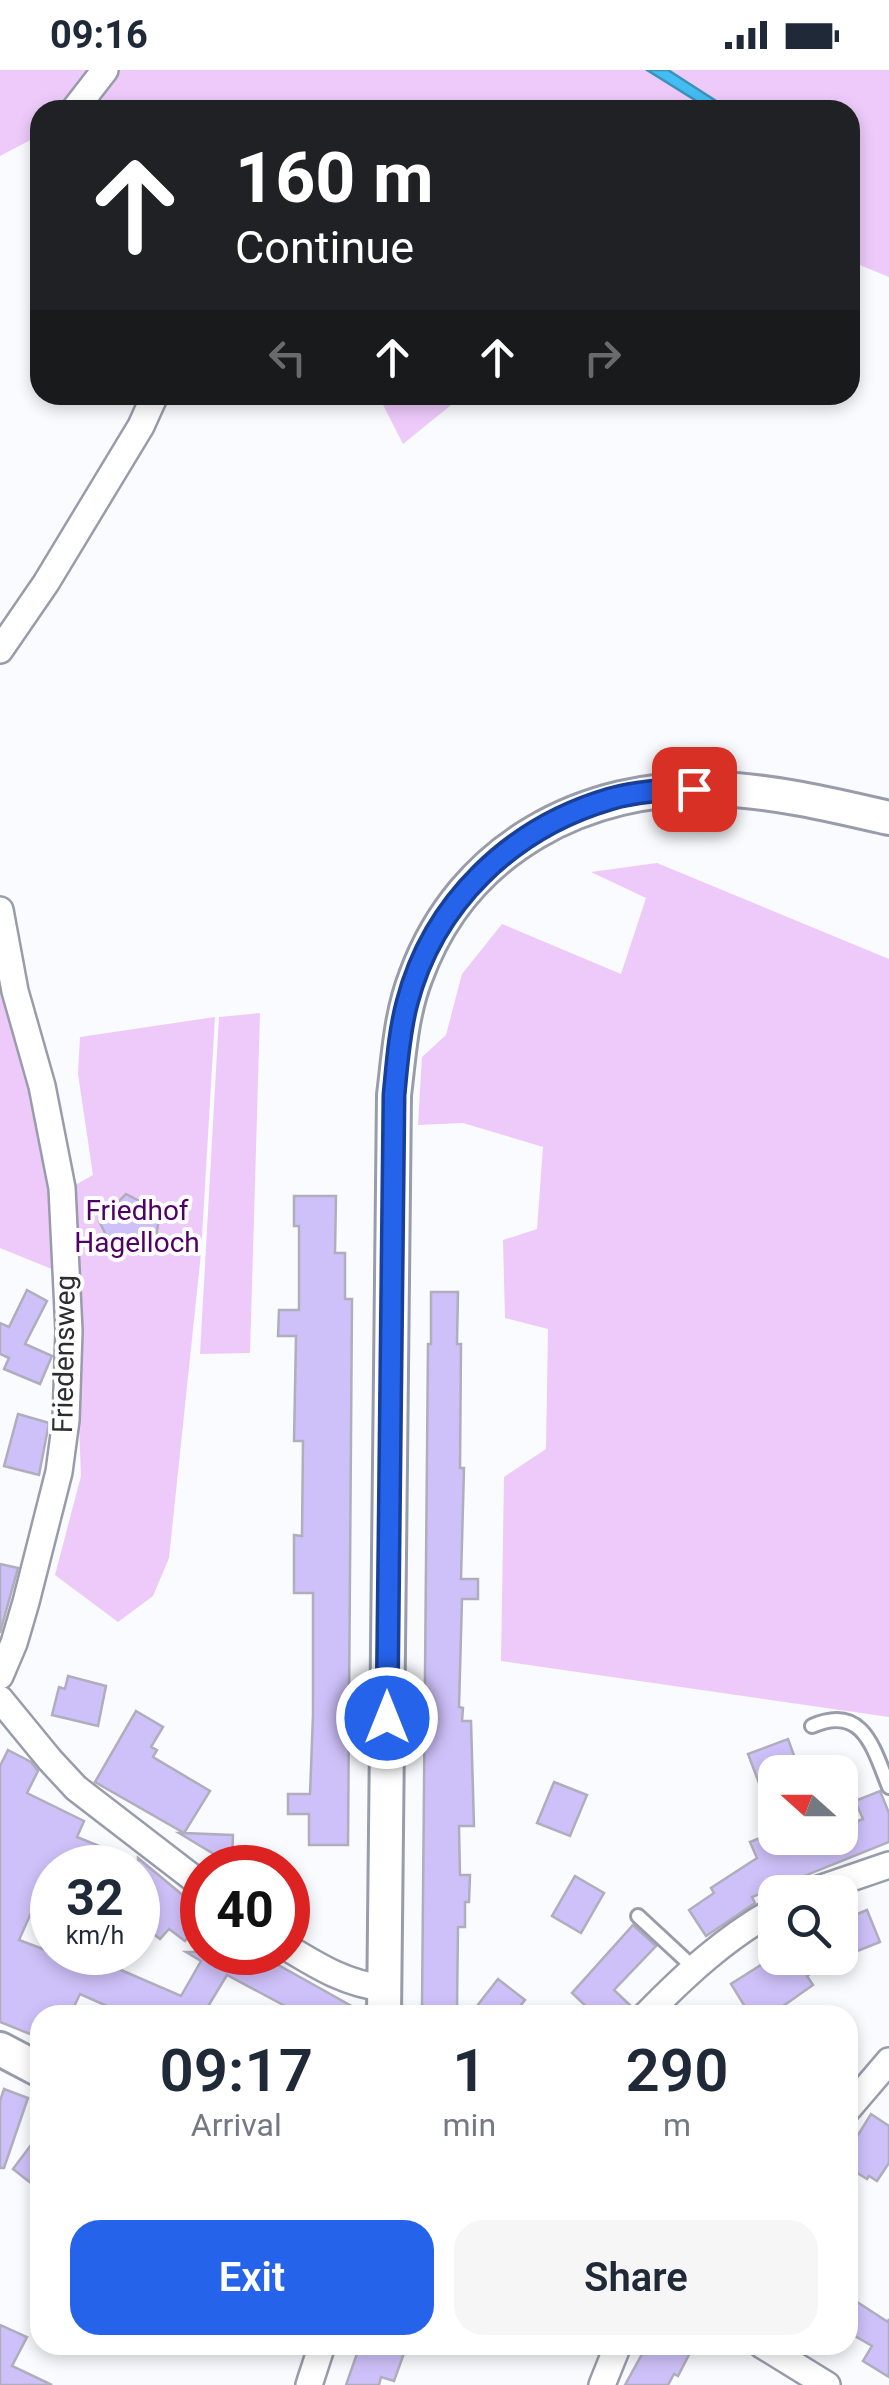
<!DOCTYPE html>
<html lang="en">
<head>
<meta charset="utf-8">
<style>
	body { margin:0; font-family:Roboto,sans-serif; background:#f6f6f7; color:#1f2937; height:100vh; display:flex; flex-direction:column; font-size:38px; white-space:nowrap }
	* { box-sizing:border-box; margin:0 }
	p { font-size:32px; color:#747a83 }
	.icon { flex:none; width:55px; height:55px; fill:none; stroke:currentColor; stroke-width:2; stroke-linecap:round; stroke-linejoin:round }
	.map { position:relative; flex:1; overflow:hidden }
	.panel { position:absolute; left:30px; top:1935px; width:828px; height:350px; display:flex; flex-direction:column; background:#fff; border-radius:30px; box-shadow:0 5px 15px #0003 }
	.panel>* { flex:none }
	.guide { position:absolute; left:30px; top:30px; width:830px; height:305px; border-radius:30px; box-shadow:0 5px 15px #0003; background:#202124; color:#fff; overflow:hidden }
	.needle { width:65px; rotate:291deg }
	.buttons { position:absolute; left:758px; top:1685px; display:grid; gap:20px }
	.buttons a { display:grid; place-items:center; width:100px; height:100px; border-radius:20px; background:#fff; box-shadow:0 5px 15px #0003; font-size:50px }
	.speed { position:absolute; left:30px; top:1775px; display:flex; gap:20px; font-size:50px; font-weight:700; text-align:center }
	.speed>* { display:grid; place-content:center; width:130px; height:130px; border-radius:50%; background:#fff; box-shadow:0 5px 15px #0003; line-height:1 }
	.speed small { font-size:25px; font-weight:400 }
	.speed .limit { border:15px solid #d22; background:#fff; color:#111 }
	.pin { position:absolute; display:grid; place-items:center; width:85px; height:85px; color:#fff; margin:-42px; border-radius:20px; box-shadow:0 5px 15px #0006 }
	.me { position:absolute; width:110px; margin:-55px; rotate:0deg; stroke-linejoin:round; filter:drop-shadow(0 0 8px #0008) }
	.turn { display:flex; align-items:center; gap:35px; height:210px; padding:0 40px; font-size:45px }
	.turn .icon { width:130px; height:130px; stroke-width:2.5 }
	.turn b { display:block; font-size:70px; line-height:85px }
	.lanes { display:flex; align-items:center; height:95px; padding:0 40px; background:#0003; justify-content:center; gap:50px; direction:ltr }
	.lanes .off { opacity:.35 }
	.eta { display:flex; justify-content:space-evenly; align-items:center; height:170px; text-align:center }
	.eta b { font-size:60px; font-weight:600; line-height:70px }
	.primary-button { display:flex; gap:20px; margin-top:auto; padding:20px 40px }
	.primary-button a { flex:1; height:115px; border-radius:30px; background:#2563eb; color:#fff; font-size:40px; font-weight:600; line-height:115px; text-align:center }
	.primary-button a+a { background:#f6f6f7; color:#1f2937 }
	.status { display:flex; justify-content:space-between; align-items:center; height:70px; padding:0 50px; background:#fff; direction:ltr }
	.status svg { height:28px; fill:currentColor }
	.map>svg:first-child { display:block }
	.green { fill:#edcafa }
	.water { fill:#43bdf2; stroke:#3c92b9; stroke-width:2.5 }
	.building { fill:#cec1f9; stroke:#b0adbd; stroke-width:2.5 }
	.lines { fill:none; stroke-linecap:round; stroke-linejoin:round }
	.service-casing { stroke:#989cab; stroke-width:18 }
	.minor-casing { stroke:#989cab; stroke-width:30 }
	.tertiary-casing { stroke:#989cab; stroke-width:38 }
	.service { stroke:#fff; stroke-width:12 }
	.minor { stroke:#fff; stroke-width:25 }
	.tertiary { stroke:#fff; stroke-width:32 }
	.route-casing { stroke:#184099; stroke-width:25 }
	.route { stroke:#2563eb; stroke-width:18 }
	.labels { text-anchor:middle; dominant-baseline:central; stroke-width:8; stroke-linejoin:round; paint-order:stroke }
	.park-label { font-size:28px; fill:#520067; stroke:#fff }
	.street-label { font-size:28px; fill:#2c2d33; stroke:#fff }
</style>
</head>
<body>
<div class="status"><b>09:16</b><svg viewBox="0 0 49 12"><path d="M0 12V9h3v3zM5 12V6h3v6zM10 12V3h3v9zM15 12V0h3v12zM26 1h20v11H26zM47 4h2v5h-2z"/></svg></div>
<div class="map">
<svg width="889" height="2315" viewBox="0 0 889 2315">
	<rect width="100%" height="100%" fill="#fafbfe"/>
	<g class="green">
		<polygon points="0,0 94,0 63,40 40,40 40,65 0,86"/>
		<polygon points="120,0 889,0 889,207 850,191 850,40 85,40 115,11"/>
		<polygon points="378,325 454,325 456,331 403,374"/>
		<polygon points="657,793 889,889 889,1647 501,1591 504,1407 546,1379 548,1259 505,1248 503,1170 537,1159 543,1077 463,1053 418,1055 422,987 446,965 462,904 502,854 621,904 646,828 591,802"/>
		<polygon points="0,881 56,1120 59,1202 0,1178"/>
		<polygon points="260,943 250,1283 200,1284 219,947"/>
		<polygon points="215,947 201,1183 169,1488 153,1526 118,1552 55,1505 81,1406 70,1118 93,1105 78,1004 80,967"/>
	</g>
	<polygon class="water" points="647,0 668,0 730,40 711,40"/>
	<g class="building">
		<polygon points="126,1124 160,1142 154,1180 116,1185 99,1151"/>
		<polygon points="294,1126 336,1126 335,1183 345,1183 345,1229 352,1229 348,1775 309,1775 309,1744 288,1744 288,1724 310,1724 313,1645 313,1523 294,1523 294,1465 302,1466 303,1371 294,1371 296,1266 278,1266 279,1240 299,1240 299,1156 294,1156"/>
		<polygon points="27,1220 47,1231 25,1274 52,1286 40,1314 4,1299 9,1288 0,1284 0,1253 9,1257"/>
		<polygon points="431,1222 458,1222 457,1274 461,1274 460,1398 464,1398 461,1509 478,1509 478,1529 462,1529 459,1637 463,1638 462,1651 471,1651 474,1756 459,1756 460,1805 470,1805 469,1832 465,1832 465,1857 458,1857 457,1937 422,1936 428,1274 431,1274"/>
		<polygon points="18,1344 49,1353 39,1405 4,1396"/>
		<polygon points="0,1494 18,1498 0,1563"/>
		<polygon points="68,1606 106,1616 98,1656 52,1645 59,1617 65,1619"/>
		<polygon points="136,1641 163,1657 151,1677 157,1680 153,1687 210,1721 184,1763 233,1765 232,1795 179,1763 184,1763 95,1712"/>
		<polygon points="788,1669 800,1702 775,1702 775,1749 773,1750 748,1684"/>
		<polygon points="8,1680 31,1692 38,1701 27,1723 84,1751 77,1767 138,1792 138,1788 202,1841 202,1850 185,1871 169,1859 160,1869 138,1852 138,1798 52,1798 52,1809 47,1807 19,1870 51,1882 112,1882 107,1894 181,1926 201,1891 186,1882 255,1882 364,1943 364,1945 302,1945 227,1905 207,1938 223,1945 127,1945 80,1924 70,1945 40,1945 40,1968 0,1952 0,1696"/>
		<polygon points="554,1712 587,1725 570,1766 537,1753"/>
		<polygon points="880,1721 889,1743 889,1772 752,1827 755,1833 706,1866 689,1840 714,1823 711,1818 757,1788 750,1772 775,1762 775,1768 855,1768 850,1754 863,1749 855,1731"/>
		<polygon points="575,1806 604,1823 581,1863 552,1846"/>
		<polygon points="867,1840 880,1872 840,1888 840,1851"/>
		<polygon points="633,1855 656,1876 614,1920 632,1937 630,1945 595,1945 572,1923"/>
		<polygon points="772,1888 834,1888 807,1906 813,1915 786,1934 769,1945 750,1945 731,1914"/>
		<polygon points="498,1909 525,1930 513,1945 470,1945"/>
		<polygon points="4,2019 28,2028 4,2098 0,2098 0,2031"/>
		<polygon points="871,2044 889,2056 889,2093 877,2111 869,2106 867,2109 848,2097 848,2081"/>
		<polygon points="40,2063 40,2104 32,2114 13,2099"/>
		<polygon points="848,2226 888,2252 889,2249 889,2307 863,2291 872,2276 848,2262"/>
		<polygon points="0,2255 27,2267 12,2296 52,2315 0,2315"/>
		<polygon points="360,2275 407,2275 394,2311 381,2307 379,2315 346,2315"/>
		<polygon points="647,2275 694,2275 678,2306 674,2304 668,2315 625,2315"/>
	</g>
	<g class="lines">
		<g class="service-casing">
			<g id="service">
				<path d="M812,1656C863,1634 873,1677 889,1717"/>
				<polyline points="638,1846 693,1897"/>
				<polyline points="90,1945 92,1945"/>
			</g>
		</g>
		<g class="minor-casing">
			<g id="minor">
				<polyline points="74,40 105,0"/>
				<polyline points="0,580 46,513 141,356 155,325"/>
				<polyline points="0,840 15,921 42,1016 62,1118 69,1261 66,1350 59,1402 26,1532 14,1573 0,1606"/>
				<polyline points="0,1629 50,1690 76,1718 202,1815"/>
				<polyline points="810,1822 889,1795"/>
				<path d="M288,1878C319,1897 347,1914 384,1918"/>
				<path d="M646,1945C686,1904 725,1868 775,1840"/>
				<polyline points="848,2039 889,1991"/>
				<polyline points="762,2275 827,2315"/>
				<polyline points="309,2315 322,2275"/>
				<polyline points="602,2315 618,2275"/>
			</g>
		</g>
		<g class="tertiary-casing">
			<g id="tertiary">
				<path d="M384,1945L394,1025C399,985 401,944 416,906C463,778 585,714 717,719C775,721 833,735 889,748"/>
				<polyline points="0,1979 40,2000"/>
			</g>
		</g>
		<use href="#service" class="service"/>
		<use href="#minor" class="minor"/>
		<use href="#tertiary" class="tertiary"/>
	</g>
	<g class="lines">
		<g class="route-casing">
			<path id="route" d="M387,1648L394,1025C397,995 399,963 407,933C433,833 511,758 610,729C637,721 666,720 694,719"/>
		</g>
		<use href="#route" class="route"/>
	</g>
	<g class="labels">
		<g class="park-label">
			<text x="137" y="1140">Friedhof<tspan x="137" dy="32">Hagelloch</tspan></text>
		</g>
		<g class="street-label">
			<text transform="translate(64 1284) rotate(-89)">Friedensweg</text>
		</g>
	</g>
</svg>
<div class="buttons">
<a><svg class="needle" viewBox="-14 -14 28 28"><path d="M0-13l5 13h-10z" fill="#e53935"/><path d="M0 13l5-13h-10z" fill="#747a83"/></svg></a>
<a><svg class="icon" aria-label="search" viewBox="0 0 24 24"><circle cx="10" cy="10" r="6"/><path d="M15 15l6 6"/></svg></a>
</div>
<div class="speed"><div>32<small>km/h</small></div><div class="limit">40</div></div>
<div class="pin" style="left:694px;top:719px;background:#d93025"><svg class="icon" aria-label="arrive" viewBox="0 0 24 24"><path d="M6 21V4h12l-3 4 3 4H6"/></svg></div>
<svg class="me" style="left:387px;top:1648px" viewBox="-20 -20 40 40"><circle r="17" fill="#2563eb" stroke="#fff" stroke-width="3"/><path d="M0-11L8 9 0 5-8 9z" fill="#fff"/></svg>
<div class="guide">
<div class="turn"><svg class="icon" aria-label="ahead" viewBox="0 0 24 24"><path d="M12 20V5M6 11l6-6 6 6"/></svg><div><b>160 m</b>Continue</div></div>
<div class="lanes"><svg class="icon off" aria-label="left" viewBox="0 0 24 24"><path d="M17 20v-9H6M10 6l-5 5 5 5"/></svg><svg class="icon" aria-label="ahead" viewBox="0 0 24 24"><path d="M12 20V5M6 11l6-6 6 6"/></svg><svg class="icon" aria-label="ahead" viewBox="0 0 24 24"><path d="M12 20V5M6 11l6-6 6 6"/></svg><svg class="icon off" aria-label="right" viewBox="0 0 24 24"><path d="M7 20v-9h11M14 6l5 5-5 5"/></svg></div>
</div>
<section class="panel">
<div class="eta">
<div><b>09:17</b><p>Arrival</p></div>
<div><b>1</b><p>min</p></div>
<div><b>290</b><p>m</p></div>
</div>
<div class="primary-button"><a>Exit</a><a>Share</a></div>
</section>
</div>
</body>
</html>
